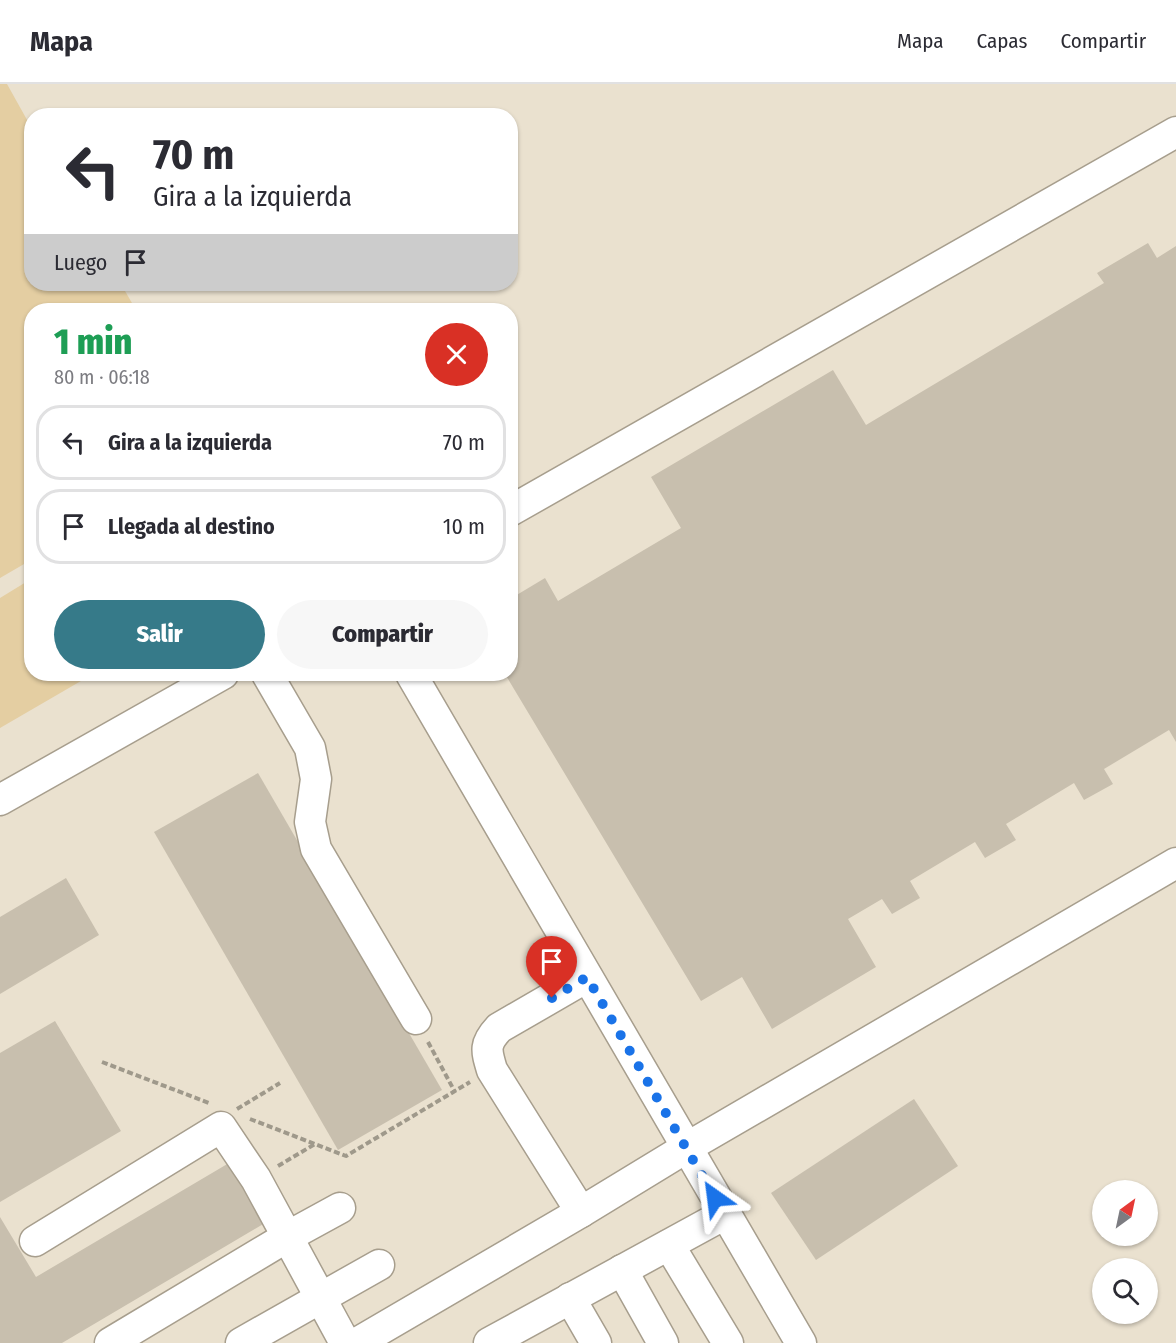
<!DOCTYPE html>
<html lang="es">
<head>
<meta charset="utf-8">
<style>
	body { margin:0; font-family:"Fira Sans Condensed",sans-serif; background:#f7f7f7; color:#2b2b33; height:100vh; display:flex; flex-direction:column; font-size:22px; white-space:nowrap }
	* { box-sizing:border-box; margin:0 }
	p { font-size:20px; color:#7c7c81 }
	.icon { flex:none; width:33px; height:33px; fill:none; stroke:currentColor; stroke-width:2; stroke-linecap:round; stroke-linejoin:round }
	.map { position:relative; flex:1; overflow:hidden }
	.details { position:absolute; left:24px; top:219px; width:494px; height:378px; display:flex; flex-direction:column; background:#fff; border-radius:24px; box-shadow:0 2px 4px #0004 }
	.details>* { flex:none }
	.top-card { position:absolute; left:24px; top:24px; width:494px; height:183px; border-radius:24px; box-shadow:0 2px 4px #0004; background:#fff; color:#2b2b33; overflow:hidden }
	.needle { width:39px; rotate:33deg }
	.controls { position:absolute; left:1092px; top:1096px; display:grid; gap:12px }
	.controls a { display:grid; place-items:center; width:66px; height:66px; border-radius:50%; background:#fff; box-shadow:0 2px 4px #0004; font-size:30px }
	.pin { position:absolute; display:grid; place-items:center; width:51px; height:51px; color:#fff; margin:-62px -26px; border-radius:50% 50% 50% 0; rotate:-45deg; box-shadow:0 0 6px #0007 }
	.pin .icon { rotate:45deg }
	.me { position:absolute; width:66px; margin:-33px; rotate:329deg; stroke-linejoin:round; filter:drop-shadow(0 0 4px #0008) }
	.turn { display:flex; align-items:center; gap:21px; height:126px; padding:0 30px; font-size:27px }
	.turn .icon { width:78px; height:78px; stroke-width:2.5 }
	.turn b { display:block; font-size:42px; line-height:51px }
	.then { display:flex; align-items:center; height:57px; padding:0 30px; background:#0003; gap:12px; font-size:22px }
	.round { display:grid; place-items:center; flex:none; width:63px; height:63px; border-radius:32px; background:#f7f7f7 }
	.head { display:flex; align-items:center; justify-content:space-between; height:102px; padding:0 30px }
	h1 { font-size:36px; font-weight:800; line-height:45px; color:#1e9e55 }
	.button { display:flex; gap:12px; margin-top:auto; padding:12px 30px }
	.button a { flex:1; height:69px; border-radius:36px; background:#367a89; color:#fff; font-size:24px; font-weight:800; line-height:69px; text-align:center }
	.button a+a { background:#f7f7f7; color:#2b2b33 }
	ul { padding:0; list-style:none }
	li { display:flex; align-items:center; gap:18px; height:75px; margin:0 12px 9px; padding:0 18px; border:3px solid #e1e1e2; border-radius:24px }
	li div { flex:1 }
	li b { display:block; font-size:22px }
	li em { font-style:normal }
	header { display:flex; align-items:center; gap:36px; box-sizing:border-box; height:84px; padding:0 30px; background:#fff; border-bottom:2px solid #e1e1e2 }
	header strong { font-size:28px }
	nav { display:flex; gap:33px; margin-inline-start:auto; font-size:21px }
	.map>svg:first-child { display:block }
	.green { fill:#e4cea2 }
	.building { fill:#c8bfae }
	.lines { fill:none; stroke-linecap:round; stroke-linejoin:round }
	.minor-casing { stroke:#a79e8d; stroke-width:33 }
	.path { stroke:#9f998b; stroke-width:4; stroke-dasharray:6 3; stroke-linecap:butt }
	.minor { stroke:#fff; stroke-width:30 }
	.route { stroke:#1a73e8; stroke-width:10; stroke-dasharray:0 18 }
</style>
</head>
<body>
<header>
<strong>Mapa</strong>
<nav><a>Mapa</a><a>Capas</a><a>Compartir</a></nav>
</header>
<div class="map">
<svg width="1176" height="1259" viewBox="0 0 1176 1259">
	<rect width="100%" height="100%" fill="#eae1cf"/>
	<g class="green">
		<polygon points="0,0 7,0 31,43 32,200 121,200 136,226 32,226 31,476 0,494"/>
		<polygon points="31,495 32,590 93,590 0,644 0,514"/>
	</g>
	<g class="building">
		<polygon points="1148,159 1157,174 1176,162 1176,658 1169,646 1104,685 1113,700 1084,716 1074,699 1006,740 1016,756 985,774 975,758 910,797 920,814 892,830 882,815 848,835 876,883 772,945 742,893 701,917 505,590 510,590 510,515 545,494 558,517 681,444 651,393 833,286 866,341 1104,199 1097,189"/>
		<polygon points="258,689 442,1006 338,1066 154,748"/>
		<polygon points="66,794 99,851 0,910 0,833"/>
		<polygon points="55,937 121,1047 0,1118 0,969"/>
		<polygon points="914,1015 958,1082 816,1176 771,1109"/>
		<polygon points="229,1079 265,1139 62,1259 0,1259 0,1133 36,1193"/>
	</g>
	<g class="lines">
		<g class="minor-casing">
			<g id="minor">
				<polyline points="510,427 1176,48"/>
				<polyline points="267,590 310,664 316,695 310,738 316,765 416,935"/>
				<polyline points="411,590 801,1259"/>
				<polyline points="0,716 223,590"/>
				<path d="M581,1128L492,986C486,966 484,960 499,944L587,893"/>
				<polyline points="35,1157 221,1043 256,1095 345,1259"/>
				<polyline points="669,1161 728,1259"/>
				<polyline points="622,1186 663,1259"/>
				<polyline points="570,1214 596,1259"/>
				<polyline points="110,1259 287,1153 340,1124"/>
				<polyline points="241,1259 379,1181"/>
				<polyline points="357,1259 581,1128 686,1064 1176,779"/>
				<polyline points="489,1259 725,1130"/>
			</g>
		</g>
		<g class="path">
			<polyline points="428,958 455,1008"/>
			<polyline points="102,978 209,1019"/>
			<polyline points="237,1025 280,999"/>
			<polyline points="250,1035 346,1072 470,998"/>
			<polyline points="278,1082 315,1060"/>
		</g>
		<use href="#minor" class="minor"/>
	</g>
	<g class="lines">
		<polyline class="route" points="552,914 587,893 715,1114"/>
	</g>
</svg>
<div class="controls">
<a><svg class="needle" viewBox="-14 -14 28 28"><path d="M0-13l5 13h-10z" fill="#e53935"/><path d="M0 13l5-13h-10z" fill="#7c7c81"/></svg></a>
<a><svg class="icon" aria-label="search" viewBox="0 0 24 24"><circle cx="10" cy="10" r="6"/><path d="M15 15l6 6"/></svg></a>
</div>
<div class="pin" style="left:552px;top:914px;background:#d93025"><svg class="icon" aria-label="arrive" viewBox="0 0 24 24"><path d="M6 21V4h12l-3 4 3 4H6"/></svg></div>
<svg class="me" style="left:715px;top:1114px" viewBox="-20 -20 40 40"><path d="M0-17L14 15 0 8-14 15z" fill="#1a73e8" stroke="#fff" stroke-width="4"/></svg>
<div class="top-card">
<div class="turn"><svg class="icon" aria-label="left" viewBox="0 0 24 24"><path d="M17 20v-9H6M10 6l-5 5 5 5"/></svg><div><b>70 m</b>Gira a la izquierda</div></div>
<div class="then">Luego<svg class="icon" aria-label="arrive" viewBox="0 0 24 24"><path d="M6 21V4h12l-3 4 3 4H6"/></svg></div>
</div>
<section class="details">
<div class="head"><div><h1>1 min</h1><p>80 m · 06:18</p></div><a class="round" style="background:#d93025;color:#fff"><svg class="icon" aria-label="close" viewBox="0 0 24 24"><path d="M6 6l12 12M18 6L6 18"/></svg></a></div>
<ul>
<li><svg class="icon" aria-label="left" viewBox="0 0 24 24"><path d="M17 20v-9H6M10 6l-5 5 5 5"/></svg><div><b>Gira a la izquierda</b></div><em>70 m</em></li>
<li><svg class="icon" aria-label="arrive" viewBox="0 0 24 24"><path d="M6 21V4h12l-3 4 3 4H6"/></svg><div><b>Llegada al destino</b></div><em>10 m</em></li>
</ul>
<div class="button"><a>Salir</a><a>Compartir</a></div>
</section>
</div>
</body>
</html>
